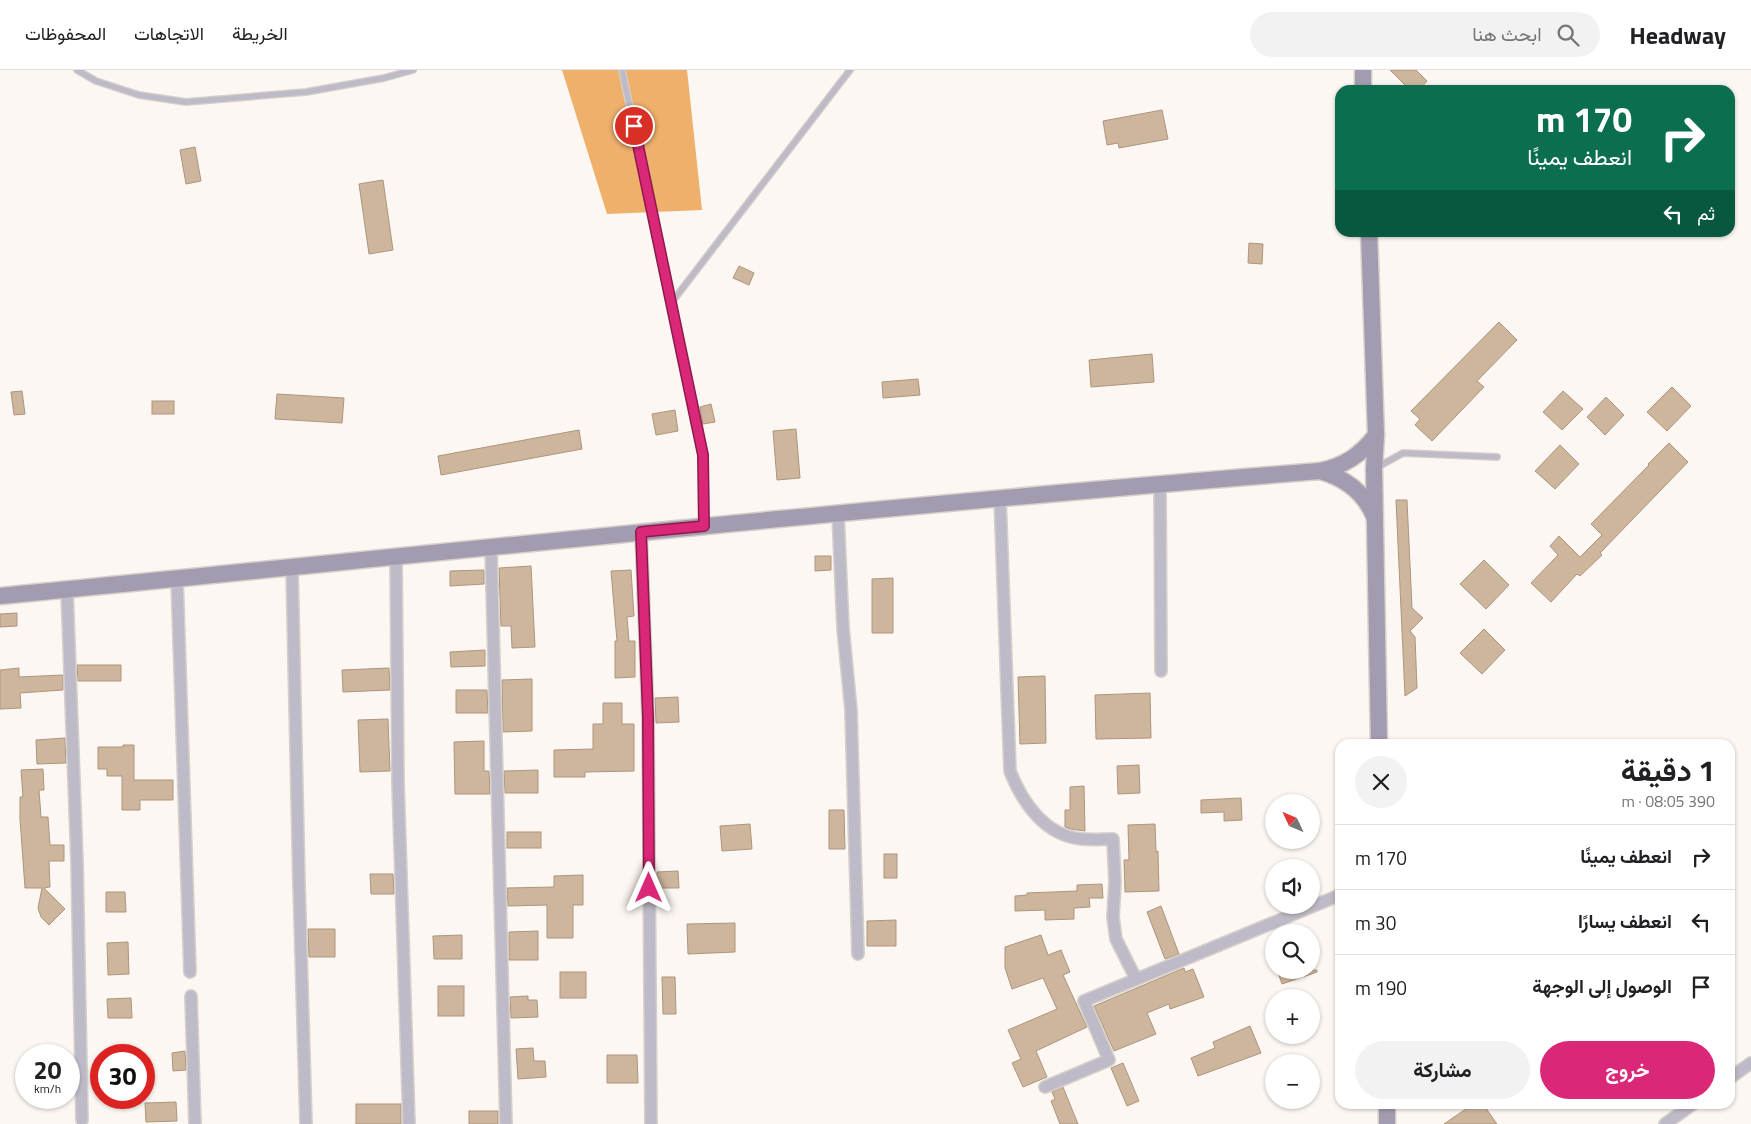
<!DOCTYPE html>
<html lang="ar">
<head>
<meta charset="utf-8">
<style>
	body { margin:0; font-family:"Titillium Web",Vazirmatn,sans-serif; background:#f2f2f2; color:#202124; direction:rtl; height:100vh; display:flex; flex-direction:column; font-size:19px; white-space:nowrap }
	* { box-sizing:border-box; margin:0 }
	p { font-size:16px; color:#757577 }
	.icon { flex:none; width:28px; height:28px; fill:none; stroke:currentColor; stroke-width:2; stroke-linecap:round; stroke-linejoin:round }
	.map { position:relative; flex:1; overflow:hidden; direction:ltr }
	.panel { position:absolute; left:1335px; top:669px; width:400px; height:370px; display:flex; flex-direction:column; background:#fff; border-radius:15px; box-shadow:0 1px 4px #0004; direction:rtl }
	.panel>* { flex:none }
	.banner { position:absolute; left:1335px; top:15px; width:400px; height:152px; border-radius:15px; box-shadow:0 1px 4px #0004; direction:rtl; background:#0b6e4f; color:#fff; overflow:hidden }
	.needle { width:32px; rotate:314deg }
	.controls { position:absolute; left:1265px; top:724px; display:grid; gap:10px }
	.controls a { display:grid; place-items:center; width:55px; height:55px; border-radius:50%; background:#fff; box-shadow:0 1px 4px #0004; font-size:25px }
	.speed { position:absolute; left:15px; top:974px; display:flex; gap:10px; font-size:25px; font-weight:700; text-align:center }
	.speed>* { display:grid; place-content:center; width:65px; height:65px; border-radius:50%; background:#fff; box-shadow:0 1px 4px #0004; line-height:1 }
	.speed small { font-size:12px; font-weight:400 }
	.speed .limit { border:8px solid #d22; background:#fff; color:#111 }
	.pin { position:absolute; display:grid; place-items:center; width:42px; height:42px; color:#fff; margin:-21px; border:2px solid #fff; border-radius:50%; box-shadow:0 1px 5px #0007 }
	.me { position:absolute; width:55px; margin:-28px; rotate:0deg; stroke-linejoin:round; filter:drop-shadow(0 0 4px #0008) }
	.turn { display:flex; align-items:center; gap:18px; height:105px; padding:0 20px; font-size:22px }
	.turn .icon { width:65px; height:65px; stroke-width:2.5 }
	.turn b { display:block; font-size:35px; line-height:42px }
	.then { display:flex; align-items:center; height:48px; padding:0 20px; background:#0003; gap:10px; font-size:19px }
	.round { display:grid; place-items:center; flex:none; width:52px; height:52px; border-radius:26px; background:#f2f2f2 }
	.overview { display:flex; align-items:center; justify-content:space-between; height:85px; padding:0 20px }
	h1 { font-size:30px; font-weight:700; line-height:38px }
	.button { display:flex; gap:10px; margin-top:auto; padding:10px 20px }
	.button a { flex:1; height:58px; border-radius:30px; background:#db2777; color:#fff; font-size:20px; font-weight:700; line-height:58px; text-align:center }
	.button a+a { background:#f2f2f2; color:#202124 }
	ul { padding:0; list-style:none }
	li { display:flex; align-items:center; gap:15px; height:65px; padding:0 20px; border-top:1px solid #e0e0e0 }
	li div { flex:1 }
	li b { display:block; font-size:19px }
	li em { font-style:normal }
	header { display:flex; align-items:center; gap:30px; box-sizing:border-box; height:70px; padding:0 25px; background:#fff; border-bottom:1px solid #e0e0e0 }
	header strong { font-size:24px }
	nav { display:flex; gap:28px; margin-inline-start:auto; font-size:18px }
	.search { width:350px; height:45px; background:#f2f2f2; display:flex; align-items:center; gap:12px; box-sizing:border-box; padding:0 18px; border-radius:28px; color:#757577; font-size:19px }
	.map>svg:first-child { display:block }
	.forest { fill:#eeb06b }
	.building { fill:#ceb69d; stroke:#ad957e }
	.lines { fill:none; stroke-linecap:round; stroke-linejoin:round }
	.lane-casing { stroke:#d6d0cb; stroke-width:8 }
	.street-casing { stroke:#d6d0cb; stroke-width:14 }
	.secondary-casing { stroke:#d6d0cb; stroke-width:19 }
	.lane { stroke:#bfbac7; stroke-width:5.5 }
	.street { stroke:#bfbac7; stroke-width:11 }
	.secondary { stroke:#a39baf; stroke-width:16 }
	.route-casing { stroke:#8e194d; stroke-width:12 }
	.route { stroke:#db2777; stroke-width:9 }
</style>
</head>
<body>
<header>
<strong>Headway</strong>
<div class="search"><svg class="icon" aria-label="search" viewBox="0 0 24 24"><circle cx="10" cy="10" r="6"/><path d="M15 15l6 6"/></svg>ابحث هنا</div>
<nav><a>الخريطة</a><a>الاتجاهات</a><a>المحفوظات</a></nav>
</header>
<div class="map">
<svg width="1751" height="1054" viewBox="0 0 1751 1054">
	<rect width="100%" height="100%" fill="#fcf7f2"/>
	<polygon class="forest" points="562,0 687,0 702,140 607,144"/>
	<g class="building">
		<polygon points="1390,0 1416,0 1427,11 1419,20 1410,20"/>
		<polygon points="1162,40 1168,69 1119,78 1118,73 1107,75 1103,51"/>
		<polygon points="195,77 201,111 186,114 180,80"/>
		<polygon points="383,110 393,180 369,184 359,114"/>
		<polygon points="1249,173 1263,174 1262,194 1248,193"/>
		<polygon points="739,196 754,203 749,215 733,208"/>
		<polygon points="1499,252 1517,270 1477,311 1484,317 1432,371 1415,355 1420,349 1411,341"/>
		<polygon points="1152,284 1154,312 1091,317 1089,290"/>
		<polygon points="918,309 920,325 883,328 882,312"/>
		<polygon points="1672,317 1691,336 1667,361 1647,342"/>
		<polygon points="22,321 25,344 14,345 11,322"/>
		<polygon points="1563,321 1583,339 1562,360 1543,342"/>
		<polygon points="277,324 344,328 342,353 275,349"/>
		<polygon points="1606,327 1624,345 1605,365 1587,347"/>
		<rect x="152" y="331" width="22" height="13"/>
		<polygon points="711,334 715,352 703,354 700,337"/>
		<polygon points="675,340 678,361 656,365 652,344"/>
		<polygon points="796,359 800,408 777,410 773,361"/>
		<polygon points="579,360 582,379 441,405 438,386"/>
		<polygon points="1669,373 1688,392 1600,483 1602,485 1580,506 1577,504 1551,532 1531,513 1558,485 1550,476 1559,466 1580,487 1602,465 1591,454 1649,395 1648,394"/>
		<polygon points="1560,375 1579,394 1555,419 1535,401"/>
		<polygon points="1396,430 1407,430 1412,538 1423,548 1410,561 1415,567 1417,618 1405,626"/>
		<polygon points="815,486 831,486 831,500 815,501"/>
		<polygon points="1484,490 1509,515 1486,539 1460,514"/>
		<polygon points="531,496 535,577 512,578 511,556 501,556 499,498"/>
		<polygon points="484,500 484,514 450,516 450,501"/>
		<polygon points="631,500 634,546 627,547 629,571 635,571 635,607 615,608 615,571 617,571 611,501"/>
		<polygon points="893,508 893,563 872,563 872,509"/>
		<polygon points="17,543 17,556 0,557 0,544"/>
		<polygon points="1484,559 1505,580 1482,604 1460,583"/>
		<polygon points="485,580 485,596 451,597 450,582"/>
		<polygon points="77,595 121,595 121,611 78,611"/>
		<polygon points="19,598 19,607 63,605 63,620 20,623 21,638 0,639 0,600"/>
		<polygon points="389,598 390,620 343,622 342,600"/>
		<polygon points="1045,606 1046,673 1020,674 1018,607"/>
		<polygon points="532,609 532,661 503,662 502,610"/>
		<polygon points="456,620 487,620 488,643 456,643"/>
		<polygon points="1150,623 1151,668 1096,669 1095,625"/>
		<polygon points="678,627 679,652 656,653 655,628"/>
		<polygon points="603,633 622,633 622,654 634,654 634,701 585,702 585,707 554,707 554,680 593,679 593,654 603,654"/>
		<polygon points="388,649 390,701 360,702 358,650"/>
		<polygon points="65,668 66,693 37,694 36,670"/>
		<polygon points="484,671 484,701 489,701 490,724 455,724 454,672"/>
		<polygon points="123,675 134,675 134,710 173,710 173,730 140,730 140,740 122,740 122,706 107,706 107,699 98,699 98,677 123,677"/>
		<polygon points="1139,695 1140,723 1118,724 1117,696"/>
		<polygon points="43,699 44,720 39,720 41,747 48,747 50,775 64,775 64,791 49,791 50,817 44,818 65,839 49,855 41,847 38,838 42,818 25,818 20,749 20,727 23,727 21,700"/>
		<polygon points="538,700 538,723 505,723 504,701"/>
		<polygon points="1084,716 1085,761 1071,759 1065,757 1065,740 1070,740 1070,717"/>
		<polygon points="1241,728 1242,750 1224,751 1224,742 1201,743 1201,730"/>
		<polygon points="829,740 844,740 845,779 829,779"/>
		<polygon points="750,754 752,779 722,781 720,756"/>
		<polygon points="1155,754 1156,782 1158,781 1159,821 1125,822 1124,790 1129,790 1128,755"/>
		<rect x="507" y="762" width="34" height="16"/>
		<rect x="884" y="784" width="13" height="24"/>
		<polygon points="678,801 679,818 657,818 657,802"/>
		<polygon points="370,804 393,804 394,824 371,824"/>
		<polygon points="583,805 583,835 573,835 573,868 547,868 547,835 508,836 507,818 554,817 554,806"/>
		<polygon points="1102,814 1103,828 1089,828 1090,837 1074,838 1074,849 1045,850 1045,840 1015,841 1015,826 1027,825 1027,823 1077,821 1077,815"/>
		<polygon points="106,822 125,822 126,842 106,842"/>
		<polygon points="1161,836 1179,884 1165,889 1147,842"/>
		<polygon points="896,850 896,876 867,876 867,851"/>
		<polygon points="735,853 735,882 688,884 687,854"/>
		<polygon points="308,859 335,859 335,887 309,887"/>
		<polygon points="538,861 538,890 509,890 509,862"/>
		<polygon points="462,865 462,889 434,889 433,866"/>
		<polygon points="1041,865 1048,885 1061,880 1070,902 1063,905 1087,957 1036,981 1047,1007 1023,1017 1012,993 1021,989 1008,960 1057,939 1043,908 1012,919 1005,898 1005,877"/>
		<polygon points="128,872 129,904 108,905 107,873"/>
		<polygon points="1184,898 1185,902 1193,899 1204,927 1170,939 1169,934 1147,943 1156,964 1114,981 1094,936"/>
		<polygon points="1277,900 1317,900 1317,902 1282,914"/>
		<rect x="560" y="902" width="26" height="26"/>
		<polygon points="662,907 675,907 676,944 663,944"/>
		<rect x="438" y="916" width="26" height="30"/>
		<polygon points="528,926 528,930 537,930 538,947 511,948 510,927"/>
		<polygon points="131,928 132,948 108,948 107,929"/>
		<polygon points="1250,956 1261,983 1198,1006 1191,988 1215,978 1213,972"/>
		<polygon points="533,978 534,991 545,991 546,1007 518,1009 516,979"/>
		<polygon points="185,981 186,1000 173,1001 172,983"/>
		<polygon points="607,985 637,985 638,1013 607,1013"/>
		<polygon points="1123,993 1139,1031 1127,1036 1111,998"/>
		<polygon points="1063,1017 1078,1054 1060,1054 1051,1031 1055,1029 1052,1022"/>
		<polygon points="176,1032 177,1051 146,1052 145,1033"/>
		<rect x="356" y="1034" width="45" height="20"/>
		<polygon points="1473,1034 1483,1034 1497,1054 1444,1054"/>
		<rect x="469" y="1041" width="29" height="13"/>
	</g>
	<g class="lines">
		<g class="lane-casing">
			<g id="lane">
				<polyline points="77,0 96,11 139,25 186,32 306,22 384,8 413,0"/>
				<polyline points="622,0 703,385 704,454"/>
				<polyline points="672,232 850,0"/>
				<polyline points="1376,398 1403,383 1497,387"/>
			</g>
		</g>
		<g class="street-casing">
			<g id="street">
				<polyline points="1160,414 1161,601"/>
				<path d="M1000,428L1010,701C1022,732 1045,766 1082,769C1092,770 1103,769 1113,769L1115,812L1113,847L1116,869L1136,909"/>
				<polyline points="838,443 843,558 851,640 858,884"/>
				<polyline points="641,462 648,647 651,1054"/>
				<polyline points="491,477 506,1054"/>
				<polyline points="396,486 398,713 409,1054"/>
				<polyline points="292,497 299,814 306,1054"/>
				<polyline points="177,508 190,902"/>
				<polyline points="67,520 77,792 82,1050"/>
				<polyline points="191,926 195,1054"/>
				<polyline points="1730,1008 1751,993"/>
				<polyline points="1045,1017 1109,990 1084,931 1340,825"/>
				<polyline points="1665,1054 1693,1034"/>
			</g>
		</g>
		<g class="secondary-casing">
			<g id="secondary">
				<polyline points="1363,0 1363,20"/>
				<polyline points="1369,162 1376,365 1374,399 1379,674"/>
				<path d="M1320,401C1345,408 1364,422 1374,446"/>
				<path d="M0,526C440,483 880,436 1320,401C1344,396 1361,385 1376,365"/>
				<polyline points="1387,1034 1387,1054"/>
			</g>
		</g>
		<use href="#lane" class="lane"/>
		<use href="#street" class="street"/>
		<use href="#secondary" class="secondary"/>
	</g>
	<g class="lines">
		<g class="route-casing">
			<polyline id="route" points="634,56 703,385 704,456 641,462 648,647 649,818"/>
		</g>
		<use href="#route" class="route"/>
	</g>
</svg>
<div class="controls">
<a><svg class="needle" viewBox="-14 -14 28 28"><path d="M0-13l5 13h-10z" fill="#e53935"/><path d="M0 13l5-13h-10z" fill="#757577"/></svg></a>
<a><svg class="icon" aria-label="sound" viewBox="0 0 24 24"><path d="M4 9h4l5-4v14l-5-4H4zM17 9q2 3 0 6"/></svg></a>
<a><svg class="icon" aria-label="search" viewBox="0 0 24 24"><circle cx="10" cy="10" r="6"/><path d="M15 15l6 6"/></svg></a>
<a>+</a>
<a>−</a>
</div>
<div class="speed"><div>20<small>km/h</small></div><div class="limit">30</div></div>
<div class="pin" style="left:634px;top:56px;background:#d93025"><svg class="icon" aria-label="arrive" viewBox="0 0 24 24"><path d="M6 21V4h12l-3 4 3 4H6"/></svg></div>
<svg class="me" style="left:649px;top:818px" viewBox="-20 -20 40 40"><path d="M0-17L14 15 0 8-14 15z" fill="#db2777" stroke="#fff" stroke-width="4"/></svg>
<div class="banner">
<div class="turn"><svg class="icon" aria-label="right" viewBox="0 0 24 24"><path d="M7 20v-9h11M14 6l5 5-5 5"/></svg><div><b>170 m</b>انعطف يمينًا</div></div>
<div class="then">ثم<svg class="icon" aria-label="left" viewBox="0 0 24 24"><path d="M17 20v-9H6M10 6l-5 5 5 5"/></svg></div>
</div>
<section class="panel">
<div class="overview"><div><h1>1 دقيقة</h1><p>390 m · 08:05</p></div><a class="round"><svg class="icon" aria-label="close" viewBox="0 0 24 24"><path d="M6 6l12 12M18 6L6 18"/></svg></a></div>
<ul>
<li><svg class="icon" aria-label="right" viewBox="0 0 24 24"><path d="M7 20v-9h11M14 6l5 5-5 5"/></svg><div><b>انعطف يمينًا</b></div><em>170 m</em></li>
<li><svg class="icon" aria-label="left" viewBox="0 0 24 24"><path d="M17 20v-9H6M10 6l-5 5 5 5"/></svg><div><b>انعطف يسارًا</b></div><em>30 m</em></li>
<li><svg class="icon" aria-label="arrive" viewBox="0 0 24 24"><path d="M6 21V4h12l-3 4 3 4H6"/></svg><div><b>الوصول إلى الوجهة</b></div><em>190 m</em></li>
</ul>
<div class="button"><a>خروج</a><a>مشاركة</a></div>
</section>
</div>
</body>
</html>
